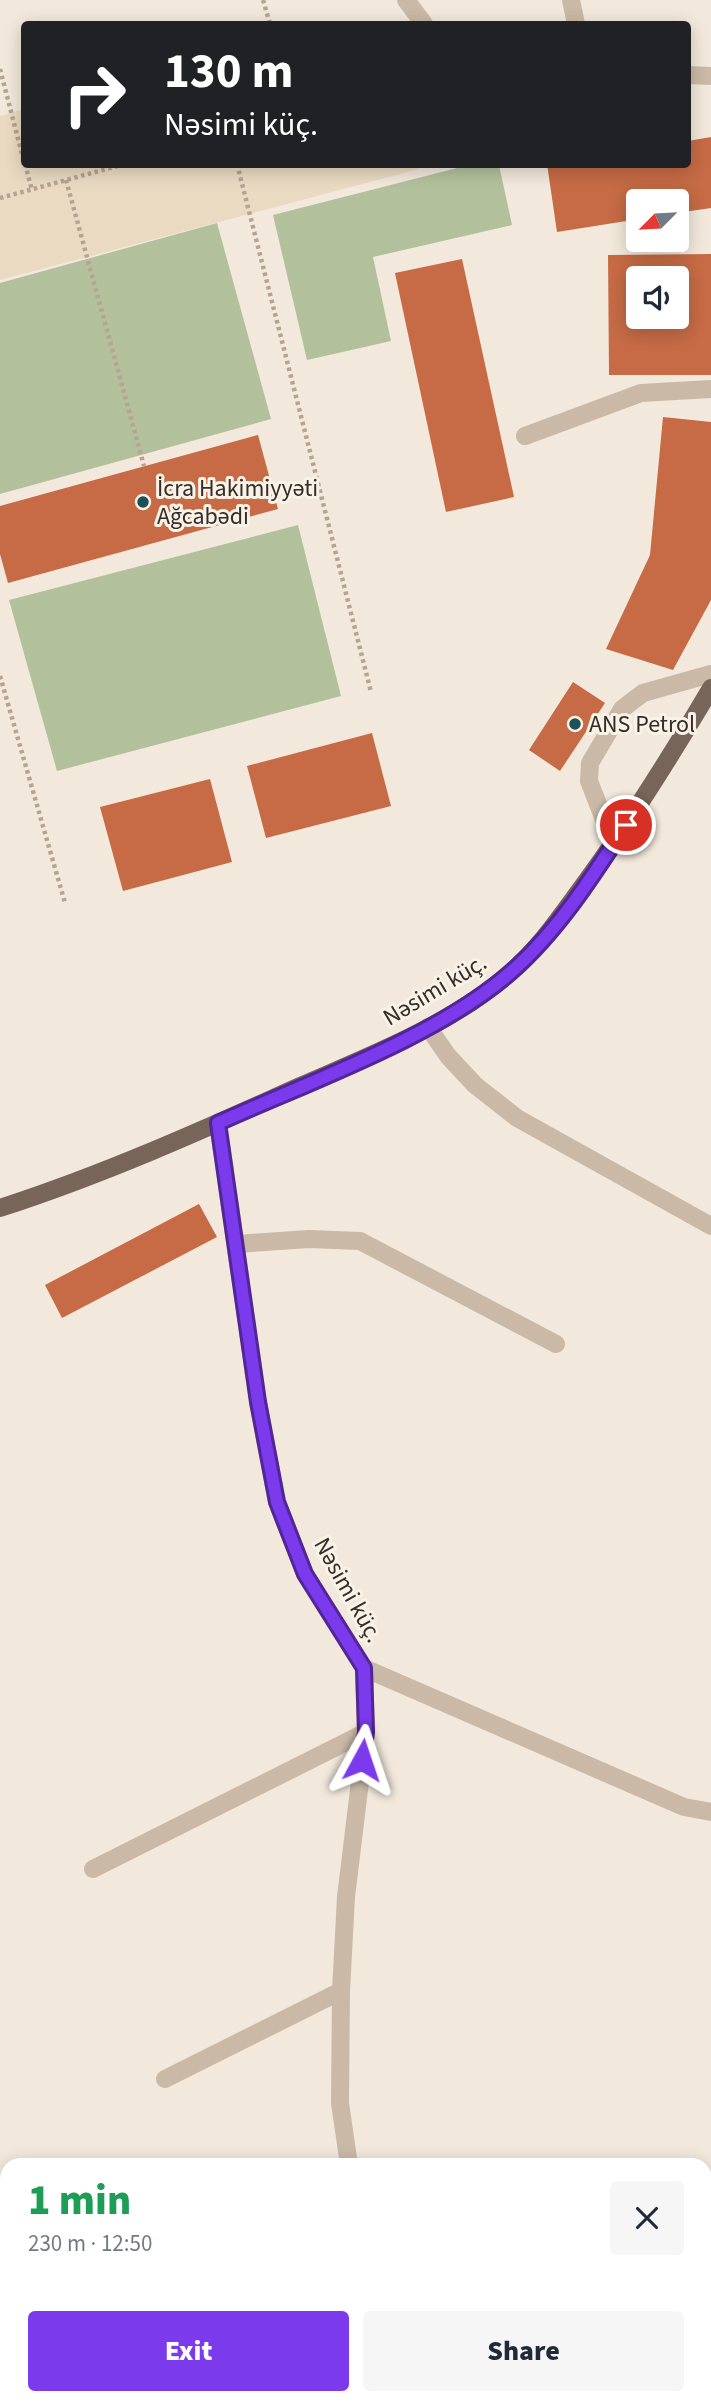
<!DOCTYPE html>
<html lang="en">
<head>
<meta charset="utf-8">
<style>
	body { margin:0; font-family:"Source Sans 3",sans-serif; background:#f6f6f7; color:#1f2937; height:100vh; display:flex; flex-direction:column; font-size:26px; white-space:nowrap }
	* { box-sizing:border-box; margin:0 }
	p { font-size:23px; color:#747a83 }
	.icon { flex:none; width:38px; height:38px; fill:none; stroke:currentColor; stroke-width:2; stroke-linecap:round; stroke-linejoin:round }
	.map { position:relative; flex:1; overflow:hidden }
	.side { position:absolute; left:0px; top:2158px; width:712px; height:247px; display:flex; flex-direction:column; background:#fff; border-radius:21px 21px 0 0; box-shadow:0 4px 18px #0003 }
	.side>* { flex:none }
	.guide { position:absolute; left:21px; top:21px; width:670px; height:147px; border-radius:7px; box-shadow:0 4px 18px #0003; background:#202124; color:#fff; overflow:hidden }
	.needle { width:46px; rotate:246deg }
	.fabs { position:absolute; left:626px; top:189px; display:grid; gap:14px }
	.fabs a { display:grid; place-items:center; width:63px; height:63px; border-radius:7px; background:#fff; box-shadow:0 4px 18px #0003; font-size:35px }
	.pin { position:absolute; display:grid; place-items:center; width:60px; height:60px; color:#fff; margin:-30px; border:4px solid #fff; border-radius:50%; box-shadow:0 2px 7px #0007 }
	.me { position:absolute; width:77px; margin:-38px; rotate:5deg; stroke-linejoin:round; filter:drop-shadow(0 0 5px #0008) }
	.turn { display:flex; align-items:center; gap:24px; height:147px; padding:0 28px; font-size:32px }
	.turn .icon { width:91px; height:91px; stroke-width:2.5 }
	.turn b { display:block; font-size:49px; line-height:60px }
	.round { display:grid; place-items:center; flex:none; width:74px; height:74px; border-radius:7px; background:#f6f6f7 }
	.head { display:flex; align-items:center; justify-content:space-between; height:119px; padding:0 28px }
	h1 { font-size:42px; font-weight:800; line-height:52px; color:#1e9e55 }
	.cta { display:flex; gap:14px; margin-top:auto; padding:14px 28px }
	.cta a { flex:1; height:80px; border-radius:7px; background:#7c3aed; color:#fff; font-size:28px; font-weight:800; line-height:80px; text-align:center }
	.cta a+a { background:#f6f6f7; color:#1f2937 }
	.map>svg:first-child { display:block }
	.green { fill:#b2c19b }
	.plaza { fill:#eadac2 }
	.building { fill:#c66b45; fill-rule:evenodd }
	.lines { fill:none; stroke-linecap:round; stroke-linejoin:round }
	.path { stroke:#b6a391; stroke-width:4.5; stroke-dasharray:3.5 3.5; stroke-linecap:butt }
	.minor { stroke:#cab9a7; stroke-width:18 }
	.major { stroke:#786559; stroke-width:18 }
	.route-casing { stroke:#51269a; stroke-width:18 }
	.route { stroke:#7c3aed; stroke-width:12 }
	.poi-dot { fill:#1d5158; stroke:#f9f2e7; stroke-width:2.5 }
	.labels { text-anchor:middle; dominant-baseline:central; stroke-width:6; stroke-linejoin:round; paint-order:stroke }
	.poi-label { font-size:24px; fill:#362d28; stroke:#f9f2e7; text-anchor:start }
	.street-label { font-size:24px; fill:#362d28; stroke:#f9f2e7 }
</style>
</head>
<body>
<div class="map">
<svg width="711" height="2403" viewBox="0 0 711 2403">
	<rect width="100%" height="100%" fill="#f2e8db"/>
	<g class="green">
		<polygon points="499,165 512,225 373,257 391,341 307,360 273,215 469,165"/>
		<polygon points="217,223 271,419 0,494 0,283"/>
		<polygon points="298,525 341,696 57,771 9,600"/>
	</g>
	<polygon class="plaza" points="24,109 24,164 418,164 419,169 0,280 0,116"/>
	<g class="building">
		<polygon points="711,137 711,208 677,213 677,201 639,201 639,219 557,232 547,164 688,164 688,141"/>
		<path d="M711,254V375H609L608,255ZM639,278H677V317H639Z"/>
		<polygon points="462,259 514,497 446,512 395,273"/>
		<polygon points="663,417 711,422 711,600 673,670 606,649 650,555"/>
		<polygon points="258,435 278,509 8,583 0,554 0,506"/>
		<polygon points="573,682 605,703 560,771 529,750"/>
		<polygon points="372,733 391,806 266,838 247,766"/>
		<polygon points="210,779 232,862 123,891 100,807"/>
		<polygon points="199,1204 217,1237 62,1318 45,1285"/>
	</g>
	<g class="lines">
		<g class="path">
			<polyline points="263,0 270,24"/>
			<polyline points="0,69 24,162"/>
			<polyline points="25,164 32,190"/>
			<polyline points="237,164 371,692"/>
			<polyline points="66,180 144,466"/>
			<polyline points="0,198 125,164"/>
			<polyline points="0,676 65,903"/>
		</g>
		<g class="minor">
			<polyline points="406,0 424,24"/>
			<polyline points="571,0 576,24"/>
			<polyline points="688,75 711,76"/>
			<polyline points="525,436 641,393 711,389"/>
			<polyline points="614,845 589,781 590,763 622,709 643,693 711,674"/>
			<polyline points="428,1027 448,1056 475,1085 517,1118 711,1226"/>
			<polyline points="218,1123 258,1402 277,1502 305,1574 364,1668 366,1732 346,1897 341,1991 340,2103 349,2165"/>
			<polyline points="236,1244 309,1239 360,1241 556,1344"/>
			<polyline points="364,1668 684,1807 711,1812"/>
			<polyline points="93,1869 366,1732"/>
			<polyline points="165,2079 341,1991"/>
			<polyline points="705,2379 711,2378"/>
			<polyline points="293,2403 320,2398"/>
			<polyline points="360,2403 360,2398"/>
		</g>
		<path class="major" d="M0,1208C102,1175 201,1131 298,1087C371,1055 451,1025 511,972C539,948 560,917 582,887C629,823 671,756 711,688"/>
	</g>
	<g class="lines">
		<g class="route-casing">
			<path id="route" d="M362,1760L366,1732L364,1668L305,1574L277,1502L258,1402L218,1123C309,1082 437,1037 511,972C557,932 593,876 626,825"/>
		</g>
		<use href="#route" class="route"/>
	</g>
	<g class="poi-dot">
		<circle cx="143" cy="502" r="7"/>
		<circle cx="575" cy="724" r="7"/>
	</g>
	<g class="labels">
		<g class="poi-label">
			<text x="157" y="488">İcra Hakimiyyəti<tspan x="157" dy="28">Ağcabədi</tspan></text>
			<text x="589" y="724">ANS Petrol</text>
		</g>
		<g class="street-label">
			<text transform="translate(435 990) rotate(-31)">Nəsimi küç.</text>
			<text transform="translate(348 1590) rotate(61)">Nəsimi küç.</text>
		</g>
	</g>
</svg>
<div class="fabs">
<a><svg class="needle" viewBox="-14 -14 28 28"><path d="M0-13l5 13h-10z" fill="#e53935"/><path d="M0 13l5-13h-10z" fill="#747a83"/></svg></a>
<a><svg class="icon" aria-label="sound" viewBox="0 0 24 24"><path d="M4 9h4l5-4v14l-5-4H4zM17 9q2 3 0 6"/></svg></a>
</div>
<div class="pin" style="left:626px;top:825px;background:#d93025"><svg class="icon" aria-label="arrive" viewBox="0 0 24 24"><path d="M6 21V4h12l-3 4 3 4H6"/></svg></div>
<svg class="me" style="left:362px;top:1760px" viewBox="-20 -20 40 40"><path d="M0-17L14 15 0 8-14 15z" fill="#7c3aed" stroke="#fff" stroke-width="4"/></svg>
<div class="guide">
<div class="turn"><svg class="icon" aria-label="right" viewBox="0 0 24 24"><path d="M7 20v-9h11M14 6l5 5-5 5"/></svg><div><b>130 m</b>Nəsimi küç.</div></div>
</div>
<section class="side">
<div class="head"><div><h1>1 min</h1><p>230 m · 12:50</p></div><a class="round"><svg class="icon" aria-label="close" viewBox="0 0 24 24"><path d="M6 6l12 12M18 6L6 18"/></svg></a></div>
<div class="cta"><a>Exit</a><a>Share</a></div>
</section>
</div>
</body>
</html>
